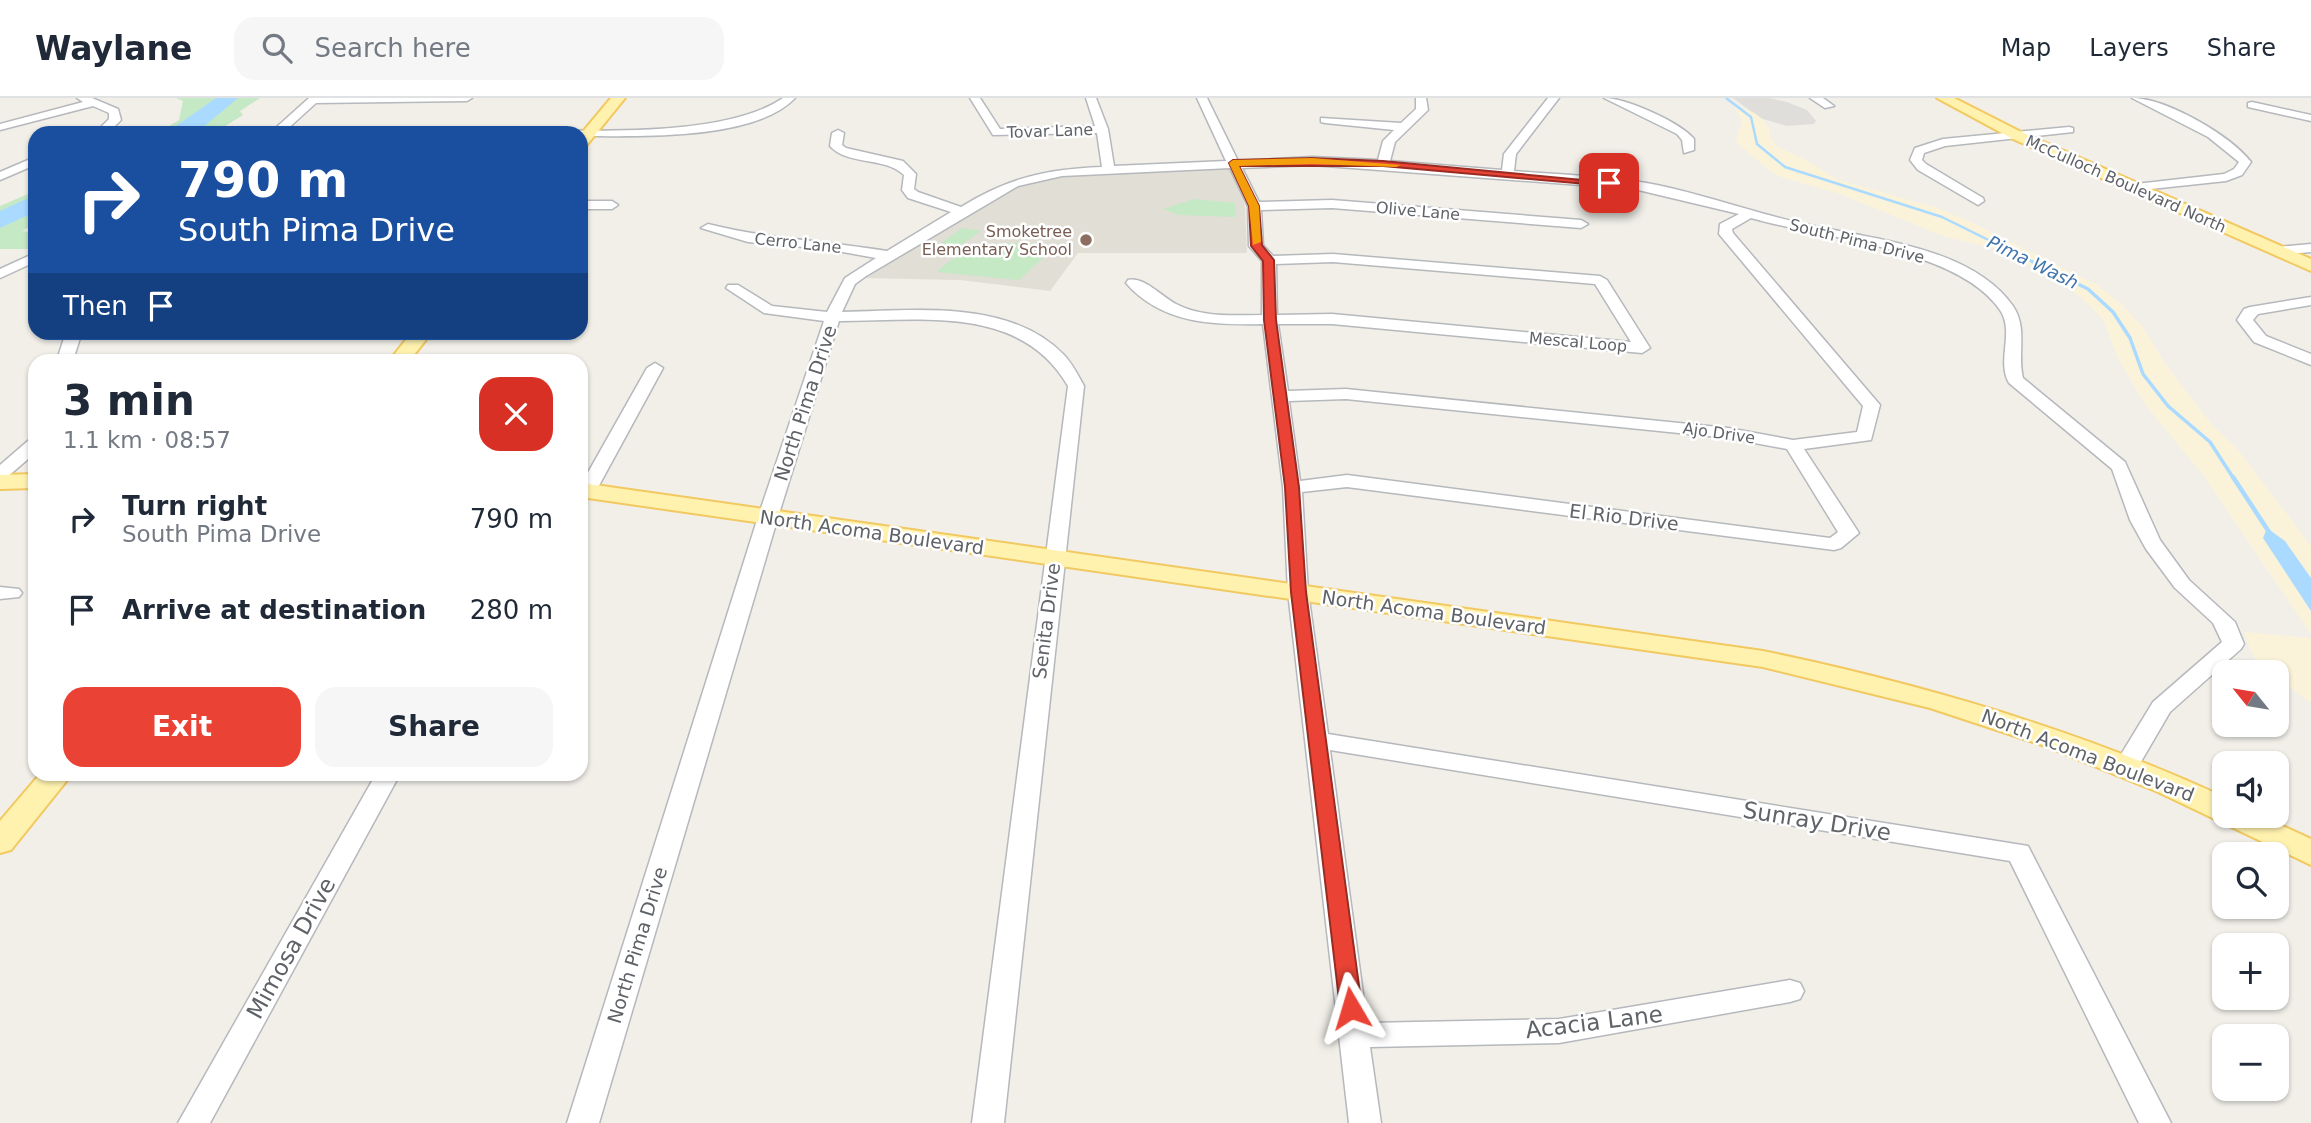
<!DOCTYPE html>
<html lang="en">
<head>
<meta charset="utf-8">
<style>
	body { margin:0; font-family:"DejaVu Sans",sans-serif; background:#f6f6f7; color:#1f2937; height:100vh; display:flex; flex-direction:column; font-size:26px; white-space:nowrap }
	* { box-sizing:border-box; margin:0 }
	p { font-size:23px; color:#747a83 }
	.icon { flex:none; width:38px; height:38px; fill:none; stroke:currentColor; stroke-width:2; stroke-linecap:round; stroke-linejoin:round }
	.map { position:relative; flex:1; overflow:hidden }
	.sheet { position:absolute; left:28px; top:256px; width:560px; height:427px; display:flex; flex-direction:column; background:#fff; border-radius:21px; box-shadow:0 2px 5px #0004 }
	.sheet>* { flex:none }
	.banner { position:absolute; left:28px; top:28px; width:560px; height:214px; border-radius:21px; box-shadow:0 2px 5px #0004; background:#1a4fa0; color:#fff; overflow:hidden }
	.needle { width:46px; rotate:300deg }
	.controls { position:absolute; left:2212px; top:562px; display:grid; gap:14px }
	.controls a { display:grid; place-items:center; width:77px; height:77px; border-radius:14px; background:#fff; box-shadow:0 2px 5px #0004; font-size:35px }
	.pin { position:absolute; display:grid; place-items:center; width:60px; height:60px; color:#fff; margin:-30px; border-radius:14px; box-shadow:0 4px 10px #0006 }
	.me { position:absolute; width:77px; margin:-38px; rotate:353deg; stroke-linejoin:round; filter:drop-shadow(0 0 5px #0008) }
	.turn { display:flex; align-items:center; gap:24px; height:147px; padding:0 35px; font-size:32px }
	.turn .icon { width:91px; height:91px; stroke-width:2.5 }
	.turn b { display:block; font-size:49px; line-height:60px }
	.then { display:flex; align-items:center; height:66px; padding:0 35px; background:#0003; gap:14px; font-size:26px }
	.round { display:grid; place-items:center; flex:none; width:74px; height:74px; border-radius:21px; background:#f6f6f7 }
	.summary { display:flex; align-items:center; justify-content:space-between; height:119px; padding:0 35px }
	h1 { font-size:42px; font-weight:700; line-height:52px }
	.button { display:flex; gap:14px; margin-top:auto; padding:14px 35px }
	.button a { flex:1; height:80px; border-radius:21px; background:#ea4335; color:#fff; font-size:28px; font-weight:700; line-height:80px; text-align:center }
	.button a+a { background:#f6f6f7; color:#1f2937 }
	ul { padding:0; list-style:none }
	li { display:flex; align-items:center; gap:21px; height:91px; padding:0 35px }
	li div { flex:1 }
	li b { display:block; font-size:26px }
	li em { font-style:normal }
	header { display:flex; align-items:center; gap:42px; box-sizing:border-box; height:98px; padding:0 35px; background:#fff; border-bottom:2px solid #e0e1e3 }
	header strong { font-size:33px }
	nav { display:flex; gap:38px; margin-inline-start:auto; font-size:24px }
	.search { width:490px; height:63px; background:#f6f6f7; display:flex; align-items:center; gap:18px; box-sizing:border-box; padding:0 24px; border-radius:21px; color:#747a83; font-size:26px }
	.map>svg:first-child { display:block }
	.industrial { fill:#e0deda }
	.education { fill:#e1ded6 }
	.green { fill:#c5e8c5 }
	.sand { fill:#fbf3d9 }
	.water { fill:#aadaff }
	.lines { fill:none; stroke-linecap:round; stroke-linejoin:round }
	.stream-far2 { stroke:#aadaff; stroke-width:2.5 }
	.stream-far1 { stroke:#aadaff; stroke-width:3.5 }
	.stream { stroke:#aadaff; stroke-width:4.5 }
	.minor-casing { stroke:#b5b8bc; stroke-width:3 }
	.major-casing { stroke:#f2c960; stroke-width:4 }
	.minor { fill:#fff; fill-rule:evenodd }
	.major { fill:#fff2af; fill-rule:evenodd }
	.route { fill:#ea4335; stroke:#982c22; stroke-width:2 }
	.slow { fill:#f59e0b }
	.education-dot { fill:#8d6e63; stroke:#fff; stroke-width:2.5 }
	.labels { text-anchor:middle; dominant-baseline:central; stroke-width:5; stroke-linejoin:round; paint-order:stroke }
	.far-street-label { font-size:16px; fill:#5f6368; stroke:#fff }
	.far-education-label { font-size:16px; fill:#785e54; stroke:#fff; text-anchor:end }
	.far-water-label { font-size:18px; font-style:italic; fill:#4174aa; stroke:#fff }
	.street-label { font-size:19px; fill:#5f6368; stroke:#fff }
	.near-street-label { font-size:23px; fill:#5f6368; stroke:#fff }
</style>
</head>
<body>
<header>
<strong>Waylane</strong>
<div class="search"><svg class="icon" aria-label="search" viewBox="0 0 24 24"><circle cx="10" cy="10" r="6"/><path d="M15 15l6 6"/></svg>Search here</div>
<nav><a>Map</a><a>Layers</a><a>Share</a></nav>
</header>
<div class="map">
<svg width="2311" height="1025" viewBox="0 0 2311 1025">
	<rect width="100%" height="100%" fill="#f1efe8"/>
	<polygon class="industrial" points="1733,0 1769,0 1787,4 1807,12 1816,23 1814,26 1787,28 1760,20"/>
	<polygon class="education" points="1226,69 1233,71 1245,108 1247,155 1078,155 1050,193 960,182 862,180 1019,87 1076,76"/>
	<g class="green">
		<polygon points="176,0 260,0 240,13 243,17 214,35 158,35 179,22 183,3"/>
		<polygon points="35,93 35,126 22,133 35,135 35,151 0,151 0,108"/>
		<polygon points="1194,101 1235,105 1235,119 1178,117 1163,111"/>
		<polygon points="962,130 981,133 948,156 930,153"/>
		<path d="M1032,145L1053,151L1019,182L937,174C963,147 997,144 1032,145Z"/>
	</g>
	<g class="sand">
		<path d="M1735,10C1751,11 1762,17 1770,32L1769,37L1776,48L1808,63L1836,81L1937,110L1969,123L2099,188L2121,206L2143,229L2165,266L2212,327L2238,352L2311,448V536L2204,378L2145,306L2117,258L2103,221L2082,200L2054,180L2000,152L1943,138L1840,96L1775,77L1736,44L1742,23Z"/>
		<path d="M2244,534L2311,540V605L2277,580V574C2255,574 2251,551 2244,534Z"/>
	</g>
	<g class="water">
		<polygon points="216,0 238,0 196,35 166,35"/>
		<polygon points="35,97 35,114 0,130 0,113"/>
		<polygon points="2267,430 2285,443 2311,480 2311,513 2263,440"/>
	</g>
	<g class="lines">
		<polyline class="stream-far2" points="1726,0 1751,19 1757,46 1785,69 1942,119 2037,166"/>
		<polyline class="stream-far1" points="2033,164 2088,191 2113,214 2130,240 2143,276 2168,308 2210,344 2234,381"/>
		<polyline class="stream" points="2233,379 2269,434"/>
		<g class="minor-casing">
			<g id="minor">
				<polygon points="77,0 92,0 118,11 121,22 108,35 95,35 109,21 109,15 93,8 0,32 0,26 83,4"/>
				<polygon points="309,0 472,0 467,3 316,5 283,35 270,35"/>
				<path d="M783,0H795C754,43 638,38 581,38V35H490L496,32C572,31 720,43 783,0Z"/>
				<path d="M970,0H980L1000,31L1095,28L1086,0H1096L1108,31L1114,68L1226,63L1197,0H1207L1238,63L1312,59L1378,62L1383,43L1394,32L1325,25L1321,24V20L1401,25L1416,11V0H1426L1428,12L1395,44L1390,63L1502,72L1504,56L1548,0H1559L1516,56L1514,73C1562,77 1610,78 1657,87C1705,97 1752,114 1800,125C1867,141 1970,147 2013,208C2028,230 2017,256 2023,280L2125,364L2160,442L2189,482L2235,524L2244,546L2241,551L2170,614L2135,674H2117L2114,668L2153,604L2222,544L2213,525L2175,490L2146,451L2130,422L2112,371L2009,285C1996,263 2015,234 2000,212C1958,150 1820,140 1751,120L1732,131L1733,135L1880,307L1871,342L1804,351L1859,435L1841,450L1834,452L1347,389L1302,394L1308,494L1328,636L2028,748L2171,1025H2139L2010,763L1330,652L1367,925L1559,921L1790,882L1800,885L1804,893L1800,901L1790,904L1559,945L1370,949L1381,1025H1349L1288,494L1283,389L1263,226C1213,227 1162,226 1126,185L1128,182C1144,178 1162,199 1176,206C1203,220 1233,217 1262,217V163L1249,148L1248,108L1230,70L1062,78L1018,88L866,178L855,186L842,214C912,213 1009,200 1064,257C1072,265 1078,277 1084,288L1004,1025H972L1068,288C1021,206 920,223 839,223L778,419L599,1025H567L758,419L824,223L764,215L726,190L728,187H738L772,208L827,214L845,180L876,160L826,151L748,144L701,130L708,126C767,141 827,143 887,153L951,114L908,100L902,92L904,77C884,58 848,68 830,48L832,35L838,32L844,35L842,47L846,50L903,63L916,76L914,91L918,94L961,109C1008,80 1046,71 1102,69L1097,35L993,37ZM1312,67L1634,91L1739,116L1720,126L1719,136L1863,308L1857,334L1793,342L1728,330L1346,291L1288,293L1278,226H1332L1642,255L1650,250L1607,182L1600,178L1333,156L1273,158L1263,147L1261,112L1332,110L1581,130L1588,126L1581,122L1332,102L1259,104L1242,70ZM1333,164L1595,186L1631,244L1332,216L1277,217L1276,166ZM1346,301L1728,340L1787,351L1838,434L1830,440L1347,377L1300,383L1289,303Z"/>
				<path d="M1604,0C1626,0 1680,24 1694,41V52L1684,55L1682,42L1677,36Z"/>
				<polygon points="1810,0 1823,0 1834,8 1825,10"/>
				<path d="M2132,0C2166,0 2230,37 2251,64L2242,77L2226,83L2132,93L2130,90L2136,86L2224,76L2234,71L2239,64L2208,39Z"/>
				<polygon points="2252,4 2311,17 2311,23 2248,9 2248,5"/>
				<polygon points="2069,29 2073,30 2073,34 1945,48 1924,55 1922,62 1926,66 1983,100 1984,103 1978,107 1918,72 1910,62 1915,50 1943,41"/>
				<polygon points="35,59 35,67 0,82 0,74"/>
				<polygon points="581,103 612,103 618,107 612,111 581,111"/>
				<polygon points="2311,146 2311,154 2278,157 2271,153 2278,149"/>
				<polygon points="35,155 35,164 0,180 0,171"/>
				<polygon points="2311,199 2311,207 2258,216 2253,222 2266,238 2311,256 2311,267 2254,244 2237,222 2244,211 2250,209"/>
				<polygon points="66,234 82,234 73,262 57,262"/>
				<polygon points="655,265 663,270 596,393 594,397 581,397 581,387 647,270"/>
				<polygon points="35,341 35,355 6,380 0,381 0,367 29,342"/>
				<polygon points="0,489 19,491 22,495 19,499 0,501"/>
				<polygon points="376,676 400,676 210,1025 178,1025"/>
			</g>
		</g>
		<g class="major-casing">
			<g id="major">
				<polygon points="611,0 625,0 586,48 581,49 581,36"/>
				<polygon points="1937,0 1954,0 2023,35 2311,161 2311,173 2013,41"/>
				<polygon points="412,234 432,234 410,262 390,262"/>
				<polygon points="35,376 35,390 0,391 0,377"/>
				<path d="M581,385L1763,553C1922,586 2076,631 2224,699V718H2261L2311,741V767L2158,694L2045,648L1930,610L1763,569L581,399Z"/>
				<polygon points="40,676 72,676 11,752 0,755 0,723"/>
			</g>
		</g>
		<use href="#minor" class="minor"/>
		<use href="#major" class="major"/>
	</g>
	<polygon class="route" points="1312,60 1383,63 1614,85 1609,88 1383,68 1239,68 1259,108 1262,147 1274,162 1276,222 1299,389 1306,494 1362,910 1359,916 1351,919 1343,916 1340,910 1291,494 1285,389 1264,222 1263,163 1251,148 1249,108 1229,65 1233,62"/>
	<polygon class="slow" points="1312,60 1401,67 1396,69 1312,66 1239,68 1259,108 1261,144 1253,147 1249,108 1229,65 1233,62"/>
	<circle class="education-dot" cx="1086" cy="142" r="7"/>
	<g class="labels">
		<g class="far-street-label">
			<text transform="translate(1050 33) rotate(-2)">Tovar Lane</text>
			<text transform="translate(2126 86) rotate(24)">McCulloch Boulevard North</text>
			<text transform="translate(1418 113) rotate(5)">Olive Lane</text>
			<text transform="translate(1857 143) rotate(14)">South Pima Drive</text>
			<text transform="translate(798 145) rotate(6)">Cerro Lane</text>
			<text transform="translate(1578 244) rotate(5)">Mescal Loop</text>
			<text transform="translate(1719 335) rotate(8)">Ajo Drive</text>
		</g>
		<g class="far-education-label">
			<text x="1072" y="133">Smoketree<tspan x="1072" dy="18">Elementary School</tspan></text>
		</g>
		<g class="far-water-label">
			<text transform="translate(2033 164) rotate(26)">Pima Wash</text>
		</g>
		<g class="street-label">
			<text transform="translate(805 305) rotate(-72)">North Pima Drive</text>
			<text transform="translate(1624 419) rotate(7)">El Rio Drive</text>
			<text transform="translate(872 434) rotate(8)">North Acoma Boulevard</text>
			<text transform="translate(1434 514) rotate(8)">North Acoma Boulevard</text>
			<text transform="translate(1046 523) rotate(-83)">Senita Drive</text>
			<text transform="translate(2088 657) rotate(21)">North Acoma Boulevard</text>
			<text transform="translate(637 847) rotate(-73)">North Pima Drive</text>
		</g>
		<g class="near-street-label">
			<text transform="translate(1817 723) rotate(9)">Sunray Drive</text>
			<text transform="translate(291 850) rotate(-61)">Mimosa Drive</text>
			<text transform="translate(1594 924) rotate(-7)">Acacia Lane</text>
		</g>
	</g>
</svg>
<div class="controls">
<a><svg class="needle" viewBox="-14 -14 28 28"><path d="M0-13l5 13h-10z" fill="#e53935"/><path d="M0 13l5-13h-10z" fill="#747a83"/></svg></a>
<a><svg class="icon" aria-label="sound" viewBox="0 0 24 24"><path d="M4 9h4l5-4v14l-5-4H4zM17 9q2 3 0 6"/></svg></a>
<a><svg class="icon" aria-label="search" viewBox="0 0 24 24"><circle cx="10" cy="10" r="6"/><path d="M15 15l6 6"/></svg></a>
<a>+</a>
<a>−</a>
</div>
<div class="pin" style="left:1609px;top:85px;background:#d93025"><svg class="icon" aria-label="arrive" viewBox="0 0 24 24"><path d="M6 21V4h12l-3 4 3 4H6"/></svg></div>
<svg class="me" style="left:1351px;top:910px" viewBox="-20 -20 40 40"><path d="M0-17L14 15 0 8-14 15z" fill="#ea4335" stroke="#fff" stroke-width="4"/></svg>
<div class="banner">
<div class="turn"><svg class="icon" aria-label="right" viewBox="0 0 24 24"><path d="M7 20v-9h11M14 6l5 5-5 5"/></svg><div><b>790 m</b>South Pima Drive</div></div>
<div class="then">Then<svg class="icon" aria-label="arrive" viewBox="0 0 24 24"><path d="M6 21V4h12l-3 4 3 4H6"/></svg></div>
</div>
<section class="sheet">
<div class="summary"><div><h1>3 min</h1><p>1.1 km · 08:57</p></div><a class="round" style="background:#d93025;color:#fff"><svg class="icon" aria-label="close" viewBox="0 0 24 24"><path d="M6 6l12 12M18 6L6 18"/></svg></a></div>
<ul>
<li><svg class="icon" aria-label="right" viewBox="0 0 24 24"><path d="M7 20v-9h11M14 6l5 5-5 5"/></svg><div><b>Turn right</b><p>South Pima Drive</p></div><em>790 m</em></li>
<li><svg class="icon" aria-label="arrive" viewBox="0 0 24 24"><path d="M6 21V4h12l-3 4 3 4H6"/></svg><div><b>Arrive at destination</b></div><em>280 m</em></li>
</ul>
<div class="button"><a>Exit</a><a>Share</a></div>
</section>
</div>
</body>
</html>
